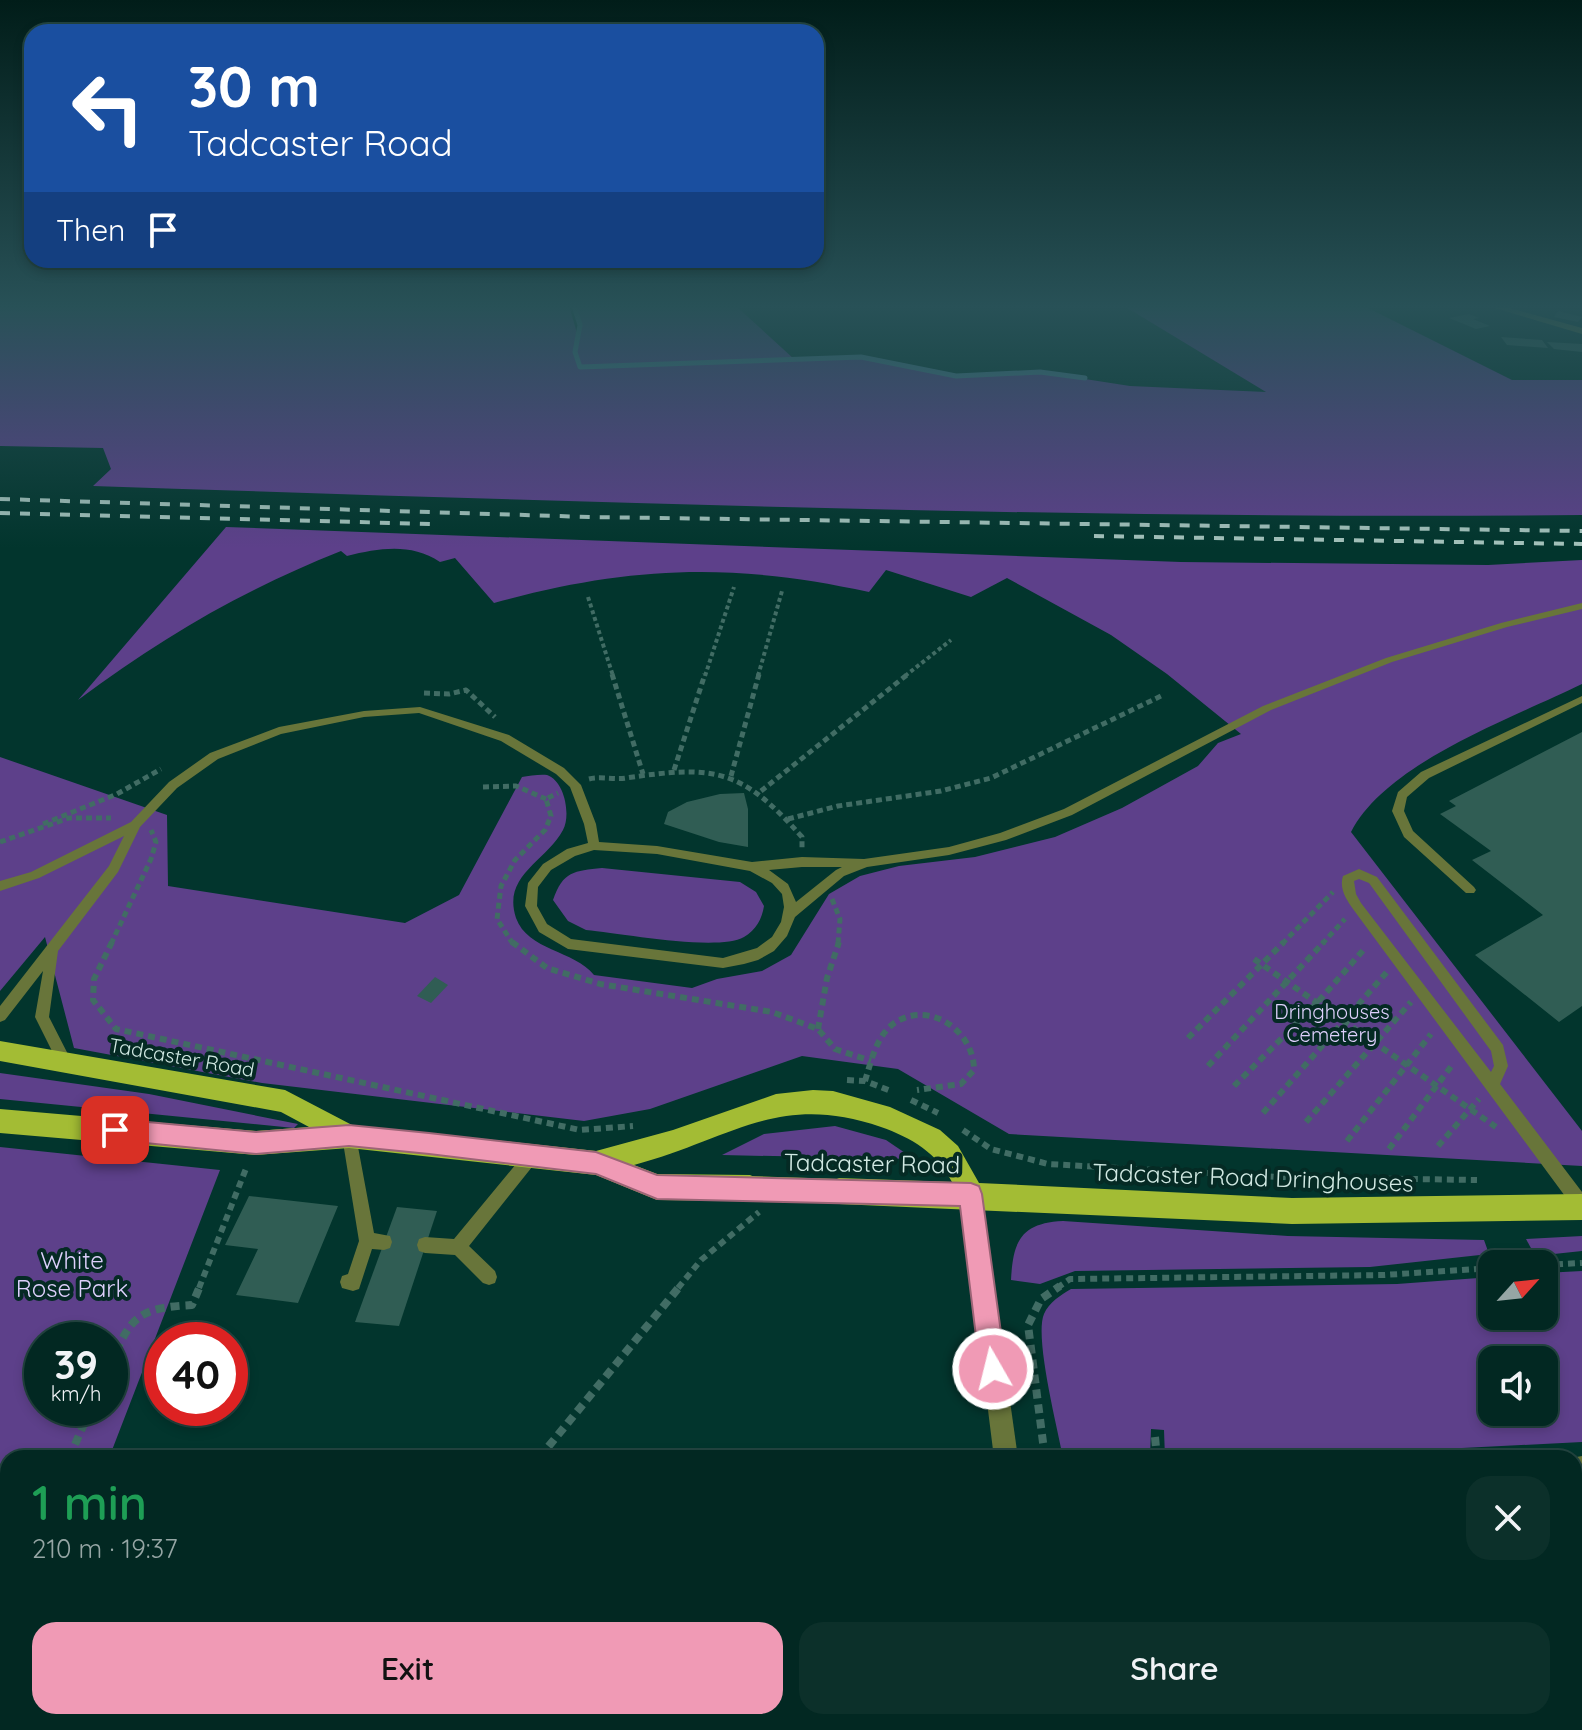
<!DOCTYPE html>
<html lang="en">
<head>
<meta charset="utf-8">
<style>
	body { margin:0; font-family:Quicksand,sans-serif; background:#0c302a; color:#f1f3f6; height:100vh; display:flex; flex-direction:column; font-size:30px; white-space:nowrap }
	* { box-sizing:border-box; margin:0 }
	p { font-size:26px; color:#96a6a5 }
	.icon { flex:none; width:44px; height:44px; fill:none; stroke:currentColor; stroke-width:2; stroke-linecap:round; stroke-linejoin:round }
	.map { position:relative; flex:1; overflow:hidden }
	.side { position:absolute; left:0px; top:1450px; width:1582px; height:280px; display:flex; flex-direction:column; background:#022822; border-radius:24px 24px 0 0; box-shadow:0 4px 12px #0003,0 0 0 2px #234440 }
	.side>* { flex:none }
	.guide { position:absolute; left:24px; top:24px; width:800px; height:244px; border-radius:24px; box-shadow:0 4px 12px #0003,0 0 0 2px #234440; background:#1a4fa0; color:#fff; overflow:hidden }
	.needle { width:52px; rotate:63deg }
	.fabs { position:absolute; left:1478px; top:1250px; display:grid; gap:16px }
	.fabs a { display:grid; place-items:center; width:80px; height:80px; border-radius:16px; background:#022822; box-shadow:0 4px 12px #0003,0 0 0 2px #234440; font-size:40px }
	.speed { position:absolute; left:24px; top:1322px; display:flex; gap:16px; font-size:40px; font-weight:700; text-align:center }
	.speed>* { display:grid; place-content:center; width:104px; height:104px; border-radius:50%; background:#022822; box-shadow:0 4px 12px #0003,0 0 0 2px #234440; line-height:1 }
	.speed small { font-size:20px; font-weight:400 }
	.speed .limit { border:12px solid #d22; background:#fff; color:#111 }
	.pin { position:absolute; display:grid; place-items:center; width:68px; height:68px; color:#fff; margin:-34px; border-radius:16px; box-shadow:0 4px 12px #0006 }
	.me { position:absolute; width:88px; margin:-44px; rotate:352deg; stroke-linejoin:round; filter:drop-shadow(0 0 6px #0008) }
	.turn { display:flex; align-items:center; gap:28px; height:168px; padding:0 32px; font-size:36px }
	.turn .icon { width:104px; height:104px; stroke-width:2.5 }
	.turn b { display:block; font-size:56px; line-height:68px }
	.then { display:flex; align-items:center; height:76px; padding:0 32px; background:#0003; gap:16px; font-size:30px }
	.round { display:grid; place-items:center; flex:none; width:84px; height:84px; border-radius:24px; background:#0c302a }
	.overview { display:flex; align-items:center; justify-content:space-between; height:136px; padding:0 32px }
	h1 { font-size:48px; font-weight:600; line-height:60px; color:#1e9e55 }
	.action { display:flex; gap:16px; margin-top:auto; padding:16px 32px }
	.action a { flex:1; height:92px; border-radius:24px; background:#f09ab5; color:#111; font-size:32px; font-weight:600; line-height:92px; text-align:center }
	.action a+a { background:#0c302a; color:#f1f3f6 }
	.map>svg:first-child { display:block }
	.green { fill:#5d408a; fill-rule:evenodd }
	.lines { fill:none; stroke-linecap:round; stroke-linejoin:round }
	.stream { stroke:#4d798e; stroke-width:5 }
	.building { fill:#305d54 }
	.path-far3 { stroke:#416c64; stroke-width:4; stroke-dasharray:4 3; stroke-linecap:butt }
	.path-far2 { stroke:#416c64; stroke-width:5; stroke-dasharray:6 4; stroke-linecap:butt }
	.path-far1 { stroke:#416c64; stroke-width:6; stroke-dasharray:7 5; stroke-linecap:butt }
	.path { stroke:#416c64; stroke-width:8; stroke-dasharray:9 6; stroke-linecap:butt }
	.service { fill:#68753a; fill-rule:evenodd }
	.tertiary { fill:#68753a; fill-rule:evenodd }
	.primary { fill:#a3bc34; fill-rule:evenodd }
	.rail { stroke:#a4c2bb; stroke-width:4; stroke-dasharray:10 10; stroke-linecap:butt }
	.primary-bridge { stroke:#a3bc34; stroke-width:24 }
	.route { fill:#f09ab5; stroke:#9c6476; stroke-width:2 }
	.labels { text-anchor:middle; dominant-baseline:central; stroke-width:8; stroke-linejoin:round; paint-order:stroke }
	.park-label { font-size:20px; fill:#ded0fc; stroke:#052a24 }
	.street-label { font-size:20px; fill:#d1e9e3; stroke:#052a24 }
	.near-street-label { font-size:24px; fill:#d1e9e3; stroke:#052a24 }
	.near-park-label { font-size:24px; fill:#ded0fc; stroke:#052a24 }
</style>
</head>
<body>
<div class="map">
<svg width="1582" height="1730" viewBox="0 0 1582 1730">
	<rect width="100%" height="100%" fill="#02352d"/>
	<g class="green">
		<path d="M0,306H569L577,333L580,326L574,306H736L794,359L861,357L956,376L1040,372L1130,386L1266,392L1124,306H1373L1368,308L1512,380H1582V515C1086,520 589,502 93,486L111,469L103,448L0,446Z"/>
		<path d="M226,527L1181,562L1488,565L1582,560V684C1513,718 1387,762 1351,832L1582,1131V1166L1009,1134L898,1069L802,1056L650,1109L584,1121L262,1083L74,1048L45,937L0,991V757L167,815L168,886L405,923L459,895L522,777C529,776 540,774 547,775C565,781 571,816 563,830C546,862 502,875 516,918C528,951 574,950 594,975L692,988L717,979L762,971L791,955L829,894L860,876L899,866L975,857L1055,837L1122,808L1198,766L1218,743L1241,734L1167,674L1111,635L1007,578L971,597L886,570L869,592C733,562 628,566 494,603L455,558L440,562C411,543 380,548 347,556L341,551C241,591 164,636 78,700Z"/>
		<path d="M602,868L740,882L756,892L764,906C762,919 756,930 744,937C717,952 621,933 586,930L568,921L553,900C563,871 574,871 602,868Z"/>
		<polygon points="0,1073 149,1094 298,1124 294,1128 0,1099"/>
		<polygon points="835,1126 886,1140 914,1159 722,1155 764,1134"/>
		<path d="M0,1147L220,1170L109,1458H8L9,1722L6,1730H0ZM42,1340H110V1408H42Z"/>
		<path d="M1063,1221L1288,1236L1484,1240L1489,1254L1370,1267L1075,1271L1040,1284L1011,1280C1013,1241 1021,1223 1063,1221Z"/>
		<polygon points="1582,1236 1582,1251 1554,1254 1532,1250 1526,1239"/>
		<path d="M1582,1271V1442L1265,1458H1165L1164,1430L1151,1429L1150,1458H1063C1058,1430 1034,1337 1044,1314C1049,1302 1061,1295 1071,1289L1397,1284L1492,1277V1316H1544V1273ZM1492,1360H1544V1412H1492Z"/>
	</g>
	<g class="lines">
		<polyline class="stream" points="574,306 580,325 575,352 580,367 861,357 956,376 1040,372 1085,378"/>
	</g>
	<g class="building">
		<polygon points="1558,311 1582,317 1578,322 1554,317"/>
		<polygon points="1469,314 1479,318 1473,319 1490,326 1476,329 1449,318"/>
		<polygon points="1501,337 1542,340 1548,348 1507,345"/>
		<polygon points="1547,342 1582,344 1582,352 1554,349"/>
		<polygon points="1582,732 1582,1006 1559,1022 1475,955 1543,915 1472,860 1491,851 1440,814 1456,806 1449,801"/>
		<polygon points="744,793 748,809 748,847 719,842 664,824 668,812 687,802 720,794"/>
		<polygon points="435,977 448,985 431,1003 417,996"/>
		<polygon points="249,1196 338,1206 298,1303 236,1295 258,1249 225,1245"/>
		<polygon points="397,1207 437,1211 399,1326 355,1322"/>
		<polygon points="1574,1609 1582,1611 1582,1730 1306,1730 1305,1722 1574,1722"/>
	</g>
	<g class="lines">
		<g class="path-far3">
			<polyline points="588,597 613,676"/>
			<polyline points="705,676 734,587"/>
			<polyline points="758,676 782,591"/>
			<polyline points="905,676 951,640"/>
		</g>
		<g class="path-far2">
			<polyline points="612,674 643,774"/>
			<polyline points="424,693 449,694 466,690 495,717"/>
			<polyline points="674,770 705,674"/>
			<polyline points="731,776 759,674"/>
			<path d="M589,779C601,776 614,780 626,778C714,765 741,768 802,837V848"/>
			<polyline points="483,787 516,786 546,799"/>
			<polyline points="761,791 908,674"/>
			<polyline points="788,819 838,806 941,791 991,778 1161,696"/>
			<polyline points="43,824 117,794 161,769"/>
			<polyline points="0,842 69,818 111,818"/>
			<polyline points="832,899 840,919 838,944"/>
			<polyline points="111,944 151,859 156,842 151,830"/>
			<polyline points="513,944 497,919 501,886 515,860 545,830 551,816 546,799 558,793"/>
			<polyline points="1282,944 1333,892"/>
			<polyline points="1322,944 1345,919"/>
		</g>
		<g class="path-far1">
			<polyline points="112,942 94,979 93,1000 116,1029 580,1130 633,1126"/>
			<polyline points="512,942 547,968 600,984 772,1012 818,1029 835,1049 871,1061"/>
			<polyline points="1254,959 1496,1127"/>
			<polyline points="818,1029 827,978 839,942"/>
			<polyline points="1188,1038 1284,942"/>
			<polyline points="1208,1066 1324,942"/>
			<polyline points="847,1080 865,1081 891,1091"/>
			<path d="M865,1081C871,1062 876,1037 893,1024C928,999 974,1030 974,1070L961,1084L917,1090"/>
			<polyline points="1234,1086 1317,1003 1366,947"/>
			<polyline points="911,1100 938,1113"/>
			<polyline points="1263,1113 1387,972"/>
			<polyline points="1306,1122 1411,1002"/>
			<polyline points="963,1130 991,1149 1048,1164 1278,1177 1477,1180"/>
			<polyline points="1347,1141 1431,1034"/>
			<polyline points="1438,1146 1479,1099"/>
			<polyline points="1389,1149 1453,1064"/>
			<polyline points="1544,1265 1582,1263"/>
			<polyline points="199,1288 247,1166"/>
			<polyline points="678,1288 701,1260 759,1212"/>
			<polyline points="1057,1288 1070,1279 1384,1275 1492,1268"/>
		</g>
		<g class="path">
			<path d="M110,1365C131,1316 138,1308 192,1305L200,1286"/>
			<polyline points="1155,1437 1157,1458"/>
			<polyline points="69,1458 91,1408"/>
			<polyline points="539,1458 680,1286"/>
			<polyline points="1045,1458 1028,1325 1041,1299 1060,1286"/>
			<polyline points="1574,1495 1582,1495"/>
			<polyline points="0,1613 8,1595"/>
			<polyline points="1081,1722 1082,1730"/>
			<polyline points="319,1730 325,1722"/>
		</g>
		<g class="service">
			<path d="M1582,603V609L1507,627L1392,662L1271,710L1072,815L1006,840L949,855L867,867L844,876L795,917L787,936L774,951L758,960L744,964L723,968L568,949L539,932L525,906L528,883L543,864L567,849L588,843L584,824L570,787L556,774L501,741L419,713L364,717L281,734L218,759L177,788L140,827L118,872L58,951L49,1017L73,1064L71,1069L66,1070L61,1069L35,1017L43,971L5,1020L0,1022V1006L109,866L124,836L39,878L0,891V881L31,872L131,822L169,782L210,753L279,727L364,711L420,707L509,735L564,768L581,785L596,824L599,842L657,846L752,862L802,857L864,859L949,847L1000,833L1064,809L1263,706L1386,658L1501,623ZM594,850L657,854L750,871L772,883L782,894L784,907L781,922L772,937L757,948L723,958L571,939L547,924L537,906L538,887L551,870L575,856ZM802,867H842L836,870L796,902L788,884L769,870Z"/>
			<polygon points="1582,696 1582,703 1429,778 1407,797 1404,811 1413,831 1474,887 1476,890 1474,893 1466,893 1404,837 1392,811 1398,792 1421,772"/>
			<path d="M1359,869L1377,877L1503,1045L1508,1066L1500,1084L1582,1192V1213L1576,1211L1353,909C1346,899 1339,888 1343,876ZM1359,879L1369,883L1491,1051L1494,1066L1491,1072L1361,903L1356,894L1354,881Z"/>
			<polygon points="349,1129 354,1131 356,1136 374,1233 390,1236 392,1242 390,1248 384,1250 372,1249 359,1289 353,1291 342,1288 340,1282 342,1276 348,1274 359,1241 342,1136 344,1131"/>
			<polygon points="531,1150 536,1152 539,1157 536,1162 469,1246 495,1271 497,1277 495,1283 489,1285 483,1283 455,1255 425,1253 419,1251 417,1245 419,1239 425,1237 454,1239 526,1152"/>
			<polygon points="1582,1456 1582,1474 1574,1475 1574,1458 1571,1458"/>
			<polygon points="1181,1722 1204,1722 1200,1730 1177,1730"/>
			<polygon points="1354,1722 1376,1722 1377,1730 1355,1730"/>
			<polygon points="1392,1722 1434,1722 1439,1730 1397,1730"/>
		</g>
		<g class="tertiary">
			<polygon points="1488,306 1502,306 1582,328 1582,334"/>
			<polygon points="971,1184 978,1187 981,1194 1018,1458 994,1458 961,1194 964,1187"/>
			<polygon points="1025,1722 1053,1722 1054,1730 1026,1730"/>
		</g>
		<path class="primary" d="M0,1041L285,1090L352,1125L596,1151L673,1130L776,1094L813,1090L833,1091L890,1107L940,1130L958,1146L979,1183L1292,1198L1582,1194V1220L1292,1224L839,1204L830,1200L826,1191L830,1182L839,1178L952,1182C937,1153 912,1138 881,1127C778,1091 729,1140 634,1165L657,1174L750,1175L759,1179L763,1188L759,1197L750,1201L657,1200L596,1175L349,1148L256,1155L0,1133V1109L256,1131L309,1127L281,1112L0,1061Z"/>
		<g class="rail">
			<polyline points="0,499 590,517 1582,531"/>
			<polyline points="0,513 434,524"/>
			<polyline points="1094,536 1582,544"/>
		</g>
		<polyline class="primary-bridge" points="750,1188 839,1191"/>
	</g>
	<linearGradient id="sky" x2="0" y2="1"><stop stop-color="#011d19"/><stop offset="0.56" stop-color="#285157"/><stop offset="1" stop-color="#285157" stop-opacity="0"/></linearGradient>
	<rect width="1582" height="548" fill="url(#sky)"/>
	<polygon class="route" points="115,1119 256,1132 349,1125 429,1133 596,1152 657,1175 971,1183 979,1186 982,1194 1006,1369 1003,1378 993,1382 984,1378 980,1369 960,1206 657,1199 596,1174 429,1154 349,1146 256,1154 115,1140 107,1137 104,1130 107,1122"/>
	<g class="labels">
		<g class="park-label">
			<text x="1332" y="1011">Dringhouses<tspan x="1332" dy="23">Cemetery</tspan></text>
		</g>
		<g class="street-label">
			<text transform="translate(182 1057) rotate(10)">Tadcaster Road</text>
		</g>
		<g class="near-street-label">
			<text transform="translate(872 1163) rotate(1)">Tadcaster Road</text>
			<text transform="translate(1253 1177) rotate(2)">Tadcaster Road Dringhouses</text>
		</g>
		<g class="near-park-label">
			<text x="72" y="1260">White<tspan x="72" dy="28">Rose Park</tspan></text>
		</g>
	</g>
</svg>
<div class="fabs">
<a><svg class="needle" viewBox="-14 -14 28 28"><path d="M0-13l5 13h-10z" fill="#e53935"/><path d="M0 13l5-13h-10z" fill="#96a6a5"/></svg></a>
<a><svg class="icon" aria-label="sound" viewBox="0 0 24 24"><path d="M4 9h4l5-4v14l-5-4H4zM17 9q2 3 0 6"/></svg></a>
</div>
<div class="speed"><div>39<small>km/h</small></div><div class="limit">40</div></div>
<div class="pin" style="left:115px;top:1130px;background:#d93025"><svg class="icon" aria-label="arrive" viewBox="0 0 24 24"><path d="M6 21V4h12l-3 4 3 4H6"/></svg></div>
<svg class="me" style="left:993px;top:1369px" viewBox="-20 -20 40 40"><circle r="17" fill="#f09ab5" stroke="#fff" stroke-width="3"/><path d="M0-11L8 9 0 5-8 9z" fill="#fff"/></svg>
<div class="guide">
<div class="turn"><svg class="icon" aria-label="left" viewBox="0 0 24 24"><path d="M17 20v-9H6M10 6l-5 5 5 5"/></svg><div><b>30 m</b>Tadcaster Road</div></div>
<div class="then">Then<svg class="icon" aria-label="arrive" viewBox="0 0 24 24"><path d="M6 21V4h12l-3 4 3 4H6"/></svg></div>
</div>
<section class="side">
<div class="overview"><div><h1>1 min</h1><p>210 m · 19:37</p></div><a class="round"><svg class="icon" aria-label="close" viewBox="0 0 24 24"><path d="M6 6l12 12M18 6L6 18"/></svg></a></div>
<div class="action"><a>Exit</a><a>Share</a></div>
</section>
</div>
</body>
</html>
